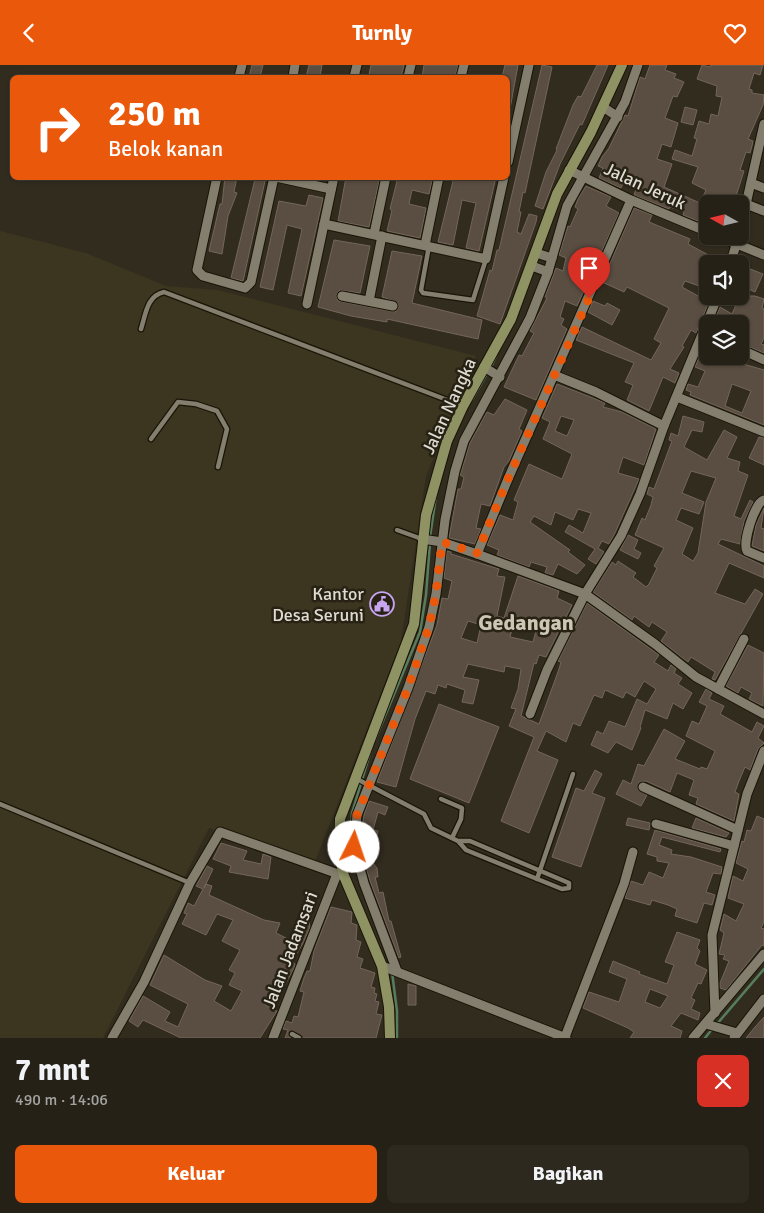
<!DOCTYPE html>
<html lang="id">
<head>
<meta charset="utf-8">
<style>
	body { margin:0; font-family:Signika,sans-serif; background:#2d291f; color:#f1f3f6; height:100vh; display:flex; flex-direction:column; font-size:19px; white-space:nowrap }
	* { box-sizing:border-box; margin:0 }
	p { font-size:16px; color:#a3a3a1 }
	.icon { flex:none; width:28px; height:28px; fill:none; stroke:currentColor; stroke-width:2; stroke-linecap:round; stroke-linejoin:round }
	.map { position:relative; height:973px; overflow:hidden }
	.side { display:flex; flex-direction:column; background:#252116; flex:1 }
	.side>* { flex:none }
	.banner { position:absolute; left:10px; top:10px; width:500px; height:105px; border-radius:8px; box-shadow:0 1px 4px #0004,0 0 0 1px #423e35; background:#ea580c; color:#fff; overflow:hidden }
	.needle { width:32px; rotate:278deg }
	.controls { position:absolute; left:699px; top:130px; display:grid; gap:10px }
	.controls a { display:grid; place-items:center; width:50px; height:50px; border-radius:8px; background:#252116; box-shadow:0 1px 4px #0004,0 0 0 1px #423e35; font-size:25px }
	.pin { position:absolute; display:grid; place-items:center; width:42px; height:42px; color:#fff; margin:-51px -21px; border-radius:50% 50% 50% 0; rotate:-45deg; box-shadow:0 0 5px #0007 }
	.pin .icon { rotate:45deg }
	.me { position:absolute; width:55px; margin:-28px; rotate:4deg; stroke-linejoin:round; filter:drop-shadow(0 0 4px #0008) }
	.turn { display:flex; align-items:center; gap:18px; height:105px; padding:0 15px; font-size:22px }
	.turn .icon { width:65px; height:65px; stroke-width:2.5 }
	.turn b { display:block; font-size:35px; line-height:42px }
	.round { display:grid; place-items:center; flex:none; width:52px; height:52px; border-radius:8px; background:#2d291f }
	.summary { display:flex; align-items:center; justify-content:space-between; height:85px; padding:0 15px }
	h1 { font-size:30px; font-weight:800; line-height:38px }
	.primary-button { display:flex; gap:10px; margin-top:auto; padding:10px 15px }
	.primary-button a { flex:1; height:58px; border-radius:8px; background:#ea580c; color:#fff; font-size:20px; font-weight:800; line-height:58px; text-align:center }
	.primary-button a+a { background:#2d291f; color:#f1f3f6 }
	header { display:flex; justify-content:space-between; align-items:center; height:65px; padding:0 15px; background:#ea580c; color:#fff; font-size:22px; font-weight:800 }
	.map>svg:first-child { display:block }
	.built { fill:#3c3520 }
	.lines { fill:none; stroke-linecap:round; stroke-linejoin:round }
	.stream { stroke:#577d5f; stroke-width:2.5 }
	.building { fill:#5a4d41; stroke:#74665a; fill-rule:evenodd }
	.lane-casing { stroke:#191407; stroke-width:7 }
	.street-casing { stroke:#191407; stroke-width:11 }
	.secondary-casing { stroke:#191407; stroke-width:12 }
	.lane { stroke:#837e6d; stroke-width:4.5 }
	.street { stroke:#837e6d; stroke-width:9 }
	.secondary { stroke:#8f9364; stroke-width:10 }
	.route { stroke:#ea580c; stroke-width:9; stroke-dasharray:0 16.2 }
	.labels { text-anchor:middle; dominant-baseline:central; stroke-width:5; stroke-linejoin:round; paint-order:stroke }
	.street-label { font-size:18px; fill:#dedbd2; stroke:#272214 }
	.poi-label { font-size:18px; fill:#dedbd2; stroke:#272214; text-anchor:end }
	.district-label { font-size:22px; font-weight:bold; fill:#ccc6b4; stroke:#272214 }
</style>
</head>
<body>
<header><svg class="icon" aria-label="back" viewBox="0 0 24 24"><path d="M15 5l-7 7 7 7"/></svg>Turnly<svg class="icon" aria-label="heart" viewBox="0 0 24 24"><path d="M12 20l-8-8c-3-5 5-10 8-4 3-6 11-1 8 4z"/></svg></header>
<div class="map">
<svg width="764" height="973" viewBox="0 0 764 973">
	<rect width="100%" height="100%" fill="#312c1e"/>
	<polygon class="built" points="0,166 86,188 166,221 218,225 476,291 426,411 401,576 315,797 209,763 103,973 0,973"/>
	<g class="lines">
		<g class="stream">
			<polyline points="491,302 496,291"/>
			<polyline points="472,335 488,307"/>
			<polyline points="430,472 436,431"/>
			<polyline points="375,675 420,567 426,530 430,478"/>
			<polyline points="350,781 352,748 371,685"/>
			<polyline points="392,907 397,946 397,973"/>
			<polyline points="717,959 764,904"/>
			<polyline points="705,973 713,963"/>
		</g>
	</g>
	<g class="building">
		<polygon points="252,0 263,0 260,12 249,12"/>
		<polygon points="309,0 322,0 320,12 306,12"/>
		<polygon points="371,0 404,0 401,12 369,10"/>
		<polygon points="424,0 458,0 455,12 422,12"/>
		<polygon points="505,0 518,0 510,44 508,43 508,12 502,12"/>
		<polygon points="542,0 552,2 525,128 523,127 519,147 521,147 517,167 521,169 529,149 537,151 536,157 500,259 477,251 490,205 492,206 497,185 499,185"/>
		<polygon points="597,0 608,0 582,60 580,59 560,99 543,144 535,141 546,107 557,85 556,84 573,40 578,31 581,32"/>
		<polygon points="650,0 667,0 665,5 676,9 674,13 684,17 677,32 673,31 665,53 678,58 671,82 662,79 657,94 672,99 664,122 700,138 706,125 692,118 698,102 672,94 675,85 692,91 697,74 694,73 699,56 709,59 711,49 718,51 722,32 716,31 717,21 697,14 702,0 710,2 711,0 763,0 760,10 754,8 749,24 752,25 752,28 764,30 763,40 748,74 753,76 752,81 750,88 746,87 740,105 744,106 737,128 734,136 727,133 725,139 708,139 708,160 683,150 684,147 670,142 669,144 634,130 638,118 626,112 621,123 599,113 603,103 598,101 602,92 609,83 625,50 628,51 640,12 645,14"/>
		<polygon points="685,42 697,45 693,60 681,57"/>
		<polygon points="225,112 237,112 234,127 237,128 228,151 222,189 209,186 220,139 222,139"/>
		<polygon points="346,112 380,112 369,162 338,156"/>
		<polygon points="398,112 419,114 433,112 429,129 412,125 409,139 426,143 420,173 387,166 392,145 390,144"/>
		<polygon points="454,112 496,112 479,186 466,183 476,138 462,135 453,180 438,177"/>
		<polygon points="255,114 265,116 243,216 231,213"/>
		<polygon points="586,121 611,132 606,141 619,148 577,241 565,236 560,252 564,254 561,260 567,264 536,335 504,322 519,290 522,291 534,268 530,266 547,233 545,232 556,203 563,206 566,193 559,190 568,161 570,162 578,144 575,142 578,134"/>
		<polygon points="309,130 323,133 301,231 288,228 302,164 287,160 273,225 260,222 279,136 306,141"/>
		<polygon points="634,143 652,150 649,157 690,174 688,179 714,193 711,199 708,199 708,211 702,222 685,216 682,222 709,237 696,268 691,265 682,281 684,282 670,304 679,308 675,318 663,312 649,346 627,335 633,320 625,317 634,298 576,275 582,262 651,295 661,278 654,274 669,243 627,222 624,227 602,217"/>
		<polygon points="334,175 370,181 360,228 340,225 336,230 338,236 395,247 399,242 397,237 382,232 392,186 422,191 412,238 482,255 478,274 387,254 387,257 351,251 318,242"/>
		<polygon points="740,200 763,209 755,227 740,220 743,209 740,208"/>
		<polygon points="740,231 755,231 764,234 762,243 764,244 764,273 761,279 764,280 764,288 740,278 743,265 740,264 740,259 713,259 720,242 732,249"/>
		<polygon points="593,236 605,241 607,238 620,245 612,260 588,247"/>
		<path d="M703,282L708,284V291H741L740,298L764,305V360L690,330L691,327L686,325L688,319L698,322L705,306L695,302ZM732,319L751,326L742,348L725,341Z"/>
		<path d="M557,319L593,333L605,338L603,342L622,347L656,364L644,400L623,392L618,408L639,414L615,468L609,479L602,476L598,483L604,487L596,499L588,494L595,484L565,467L569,460L583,468L591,448L578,444L573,455L555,447L551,460L534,451L530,457L570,485L568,487L585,500L577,509L558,499L553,510L545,508L547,502L531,497L529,502L497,490L499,485L487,480L500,450L513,455L518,437L514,435L529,399L562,414L572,389L543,374L550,357L542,353ZM561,351L574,355L567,371L555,366Z"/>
		<polygon points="505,334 527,345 519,364 522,366 509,396 504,402 490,441 481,439 476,463 481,464 475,479 449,473 458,424 461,424 464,412 460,410 461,408 470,378 487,347 494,350"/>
		<path d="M683,351L704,357L702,367L692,365L684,382L707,395L724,365L737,372L727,393L740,397L738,406L748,410L734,451L741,454L750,435L753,437L744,456L740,479L721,474L718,479L764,501V513L729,498L715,528L745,539L755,524L763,529L715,615L712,614L715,607L691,592L688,597L661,576L667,567L652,557L649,562L634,551L632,555L593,527L612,497L616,500L618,496L636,508L633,512L646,522L649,519L657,503L654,501L664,483L635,470L642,453L645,455L651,440L653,432L647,429L649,422L654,424L672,376L669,375L671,368L678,371ZM691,406L716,413L706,437L698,488L693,496L682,489L693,463L676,455L681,443L699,449L704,437L682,428Z"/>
		<polygon points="759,372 764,373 764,400 749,393"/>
		<polygon points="764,443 761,463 764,464 764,486 752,481 756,460"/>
		<polygon points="628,470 638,475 634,484 641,488 638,494 620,485"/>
		<path d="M447,486L451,487V489L499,504L497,511L505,512L497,551L504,553L518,511L559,526L557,533L572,540L546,592L539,590L536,599L534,598L521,651L539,659L559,604L561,597L558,596L587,538L659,590L654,597L668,606L671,600L676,604L674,608L682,613L678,619L692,628L683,644L673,638L667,654L645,645L640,662L641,663L632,685L616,677L608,688L591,680L597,666L603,669L609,656L625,662L637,634L647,639L656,624L644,616L635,632L626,627L623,633L605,625L602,633L594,630L580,661L573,658L566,677L546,666L537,686L558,695L529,768L501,756L534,672L509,661L516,644L511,643L518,624L521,604L505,601L504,607L468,599L463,612L479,615L473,639L462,637L465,625L447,619L446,623L438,620L435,629L426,626L415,654L396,722L377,717L437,560L442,533L448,534L452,516L444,513ZM468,556L481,560L477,578L461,573ZM514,557L537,562L533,577L510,572Z"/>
		<polygon points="748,580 764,588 763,641 749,634 752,628 741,622 738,628 726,621"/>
		<polygon points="706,624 712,628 709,634 724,641 720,649 752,667 757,657 764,661 758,673 764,678 758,684 750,705 745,702 739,716 735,727 739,729 734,756 696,739 698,733 689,730 694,715 677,708 670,727 646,716 639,717 638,725 647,730 641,741 616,729 623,715 631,719 638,699 644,701 664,664 685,676 675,694 700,704 701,702 707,704 715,686 686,671 692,656 699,659 707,641 699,637"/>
		<polygon points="439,639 499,662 469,738 410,714"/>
		<polygon points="595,705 602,709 592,728 605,733 581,802 552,792 576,723 584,726"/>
		<polygon points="369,736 388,742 385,750 378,747 373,765 378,766 376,778 373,778 373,798 377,803 378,812 375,812 379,828 383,827 389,856 391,856 401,892 399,893 370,816 360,781 364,750"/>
		<polygon points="757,751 764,754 764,857 761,863 764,864 764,881 762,880 726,925 720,923 720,918 729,896 723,894 725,890 719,889 724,868 720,865 724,849 736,856 744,839 728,833 733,811 743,816 748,804 736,798 742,776 744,777 747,765 751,766"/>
		<polygon points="628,753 650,758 649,765 626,760"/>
		<polygon points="696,753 729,768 726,772 692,763"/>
		<polygon points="655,765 721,784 720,787 662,772 659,780 672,785 671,789 691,792 722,802 721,809 713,808 706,827 715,830 712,840 704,838 697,858 675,851 677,844 668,840 652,835 650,840 625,833 631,816 643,820 649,807 663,813 669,798 657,796 657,792 647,789"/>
		<polygon points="221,778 247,786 243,795 261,799 263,789 271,792 268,814 229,807 231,801 213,794"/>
		<polygon points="207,801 213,804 204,823 206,819 212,821 209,830 264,855 280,858 276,868 292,876 298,868 301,855 309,857 310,862 303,878 292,897 295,899 294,903 279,931 271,926 265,940 277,946 260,973 181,973 143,955 138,962 129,956 143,931 170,947 165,956 178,962 188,939 150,920 164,890 205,915 222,921 214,936 231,946 242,926 229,920 235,908 229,905 240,885 222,876 233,855 217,849 206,870 182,859 187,849 184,848 188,838 194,841 203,824 196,821"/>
		<polygon points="331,842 352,847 351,858 357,860 356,875 361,877 357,892 363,894 360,903 375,908 371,922 375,923 374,928 377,929 375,936 379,937 376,949 382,950 376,973 303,973 292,965 288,969 291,973 285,973 288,965 283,964 286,956 292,958 294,951 298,952 304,927 300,926 304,913 307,906 310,906 314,886"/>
		<path d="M677,867L700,875L697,883L700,886L695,899L707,905L701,919L698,918L691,933L695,935L691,944L700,948L698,955L681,948L671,961L682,966L680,973H630L634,967L628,963L583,943L589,927L619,937L627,914L609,907L613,896L640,907L639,909L667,919L674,900L665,897ZM650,924L668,931L660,943L645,937Z"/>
		<polygon points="408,919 416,921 416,940 408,940"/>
		<polygon points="764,952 764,973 746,973 755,962"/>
	</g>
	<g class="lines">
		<g class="lane-casing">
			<g id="lane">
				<polyline points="429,181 421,225 423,228 473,235 486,194"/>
				<path d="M141,264C146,248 147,231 164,227L463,341"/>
				<polyline points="151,374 178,337 196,339 217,346 227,364 218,402"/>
				<polyline points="397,465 422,474"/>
				<polyline points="357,714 424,749 431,763 458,776 466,785 562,824 569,823 569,818 470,776 458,776"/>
				<polyline points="441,734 462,743 461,754 452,773"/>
				<polyline points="0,739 190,818"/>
				<polyline points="537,814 573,709"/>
				<polyline points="292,969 299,973"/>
			</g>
		</g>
		<g class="street-casing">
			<g id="street">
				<polyline points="239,12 242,0"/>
				<polyline points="293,12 295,0"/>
				<polyline points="354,12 357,0"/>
				<polyline points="408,12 411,0"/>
				<polyline points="461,12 464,0"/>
				<polyline points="603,42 618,52"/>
				<polyline points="508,97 529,0"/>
				<polyline points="569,105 631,135 708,167"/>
				<polyline points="217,112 197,205 203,211 245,223 251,217 274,112"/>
				<polyline points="276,112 331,124"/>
				<polyline points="751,118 764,123"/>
				<polyline points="746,139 764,146"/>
				<polyline points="324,159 486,194 504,112"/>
				<polyline points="740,166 764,59"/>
				<polyline points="374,169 386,112"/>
				<polyline points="717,171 764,190"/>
				<polyline points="425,180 439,112"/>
				<polyline points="536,188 552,193"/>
				<polyline points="730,199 738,174"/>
				<polyline points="532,201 548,207"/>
				<polyline points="342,231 393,241"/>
				<polyline points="369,236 382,171"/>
				<polyline points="307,239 334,112"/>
				<polyline points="740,284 764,295"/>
				<polyline points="484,302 500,312"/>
				<polyline points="554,310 596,327 664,361"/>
				<polyline points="677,332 764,367"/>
				<path d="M764,435C755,437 742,478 747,486L764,493"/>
				<polyline points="422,474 442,477 477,489 585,529 655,579 696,612 764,649"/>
				<polyline points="477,489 508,414 631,135"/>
				<polyline points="718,624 744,574"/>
				<polyline points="530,649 547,605 585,529 621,471 640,429 664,361 718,231"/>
				<polyline points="643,722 738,765"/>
				<polyline points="656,759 734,781"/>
				<polyline points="382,901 566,973"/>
				<polyline points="397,906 364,818 354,782 357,750 408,623 429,562 436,529 445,455 455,406 464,376 530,253 548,207 567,141 625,37 638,0"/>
				<polyline points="715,948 712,870 747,729 764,686"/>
				<polyline points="706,959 737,968"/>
				<polyline points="565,972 624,819 633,787"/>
				<polyline points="112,973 144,917 190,818 220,767 344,811"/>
				<polyline points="273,973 337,809"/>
				<polyline points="693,973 764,889"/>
				<polyline points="734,973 764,934"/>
			</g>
		</g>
		<g class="secondary-casing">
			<polyline id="secondary" points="390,973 389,942 382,901 344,811 339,789 340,754 414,559 426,450 447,376 463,341 511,254 557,129 591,67 622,0"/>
		</g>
		<use href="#lane" class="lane"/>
		<use href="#street" class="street"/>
		<use href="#secondary" class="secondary"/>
	</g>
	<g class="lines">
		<polyline class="route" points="354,782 357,750 408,623 429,562 436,529 442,477 477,488 508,414 589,233"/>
	</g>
	<defs>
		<g id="civic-ring" transform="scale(1.25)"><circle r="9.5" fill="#272214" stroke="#c7a6ef" stroke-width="1.5"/><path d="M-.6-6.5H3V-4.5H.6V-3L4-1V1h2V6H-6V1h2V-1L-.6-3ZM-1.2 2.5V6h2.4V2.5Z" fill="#c7a6ef"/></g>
	</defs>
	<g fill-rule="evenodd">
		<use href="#civic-ring" x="382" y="539"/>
	</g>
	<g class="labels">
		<g class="street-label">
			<text transform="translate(645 121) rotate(25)">Jalan Jeruk</text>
			<text transform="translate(449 341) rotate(-65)">Jalan Nangka</text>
			<text transform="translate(290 885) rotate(-69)">Jalan Jadamsari</text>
		</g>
		<g class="poi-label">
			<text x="364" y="529">Kantor<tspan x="364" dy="21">Desa Seruni</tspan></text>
		</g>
		<g class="district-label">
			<text x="526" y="557">Gedangan</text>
		</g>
	</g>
</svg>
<div class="controls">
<a><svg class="needle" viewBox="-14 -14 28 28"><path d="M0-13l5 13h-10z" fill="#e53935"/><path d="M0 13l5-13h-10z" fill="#a3a3a1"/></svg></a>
<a><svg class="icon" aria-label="sound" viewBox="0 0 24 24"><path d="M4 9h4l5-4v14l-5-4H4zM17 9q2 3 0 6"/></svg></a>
<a><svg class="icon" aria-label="layers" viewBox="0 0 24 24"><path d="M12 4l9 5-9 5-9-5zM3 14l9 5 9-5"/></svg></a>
</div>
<div class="pin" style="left:589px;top:233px;background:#d93025"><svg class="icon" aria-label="arrive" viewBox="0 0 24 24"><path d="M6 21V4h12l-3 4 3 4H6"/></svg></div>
<svg class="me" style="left:354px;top:782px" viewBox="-20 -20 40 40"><circle r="19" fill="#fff"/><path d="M0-13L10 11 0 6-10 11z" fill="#ea580c"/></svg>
<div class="banner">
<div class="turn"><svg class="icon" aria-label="right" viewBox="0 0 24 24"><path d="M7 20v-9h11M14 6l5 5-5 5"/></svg><div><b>250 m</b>Belok kanan</div></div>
</div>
</div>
<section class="side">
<div class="summary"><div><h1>7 mnt</h1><p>490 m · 14:06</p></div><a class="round" style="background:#d93025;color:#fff"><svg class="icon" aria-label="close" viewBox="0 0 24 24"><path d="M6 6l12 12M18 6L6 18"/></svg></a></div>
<div class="primary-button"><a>Keluar</a><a>Bagikan</a></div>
</section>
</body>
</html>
